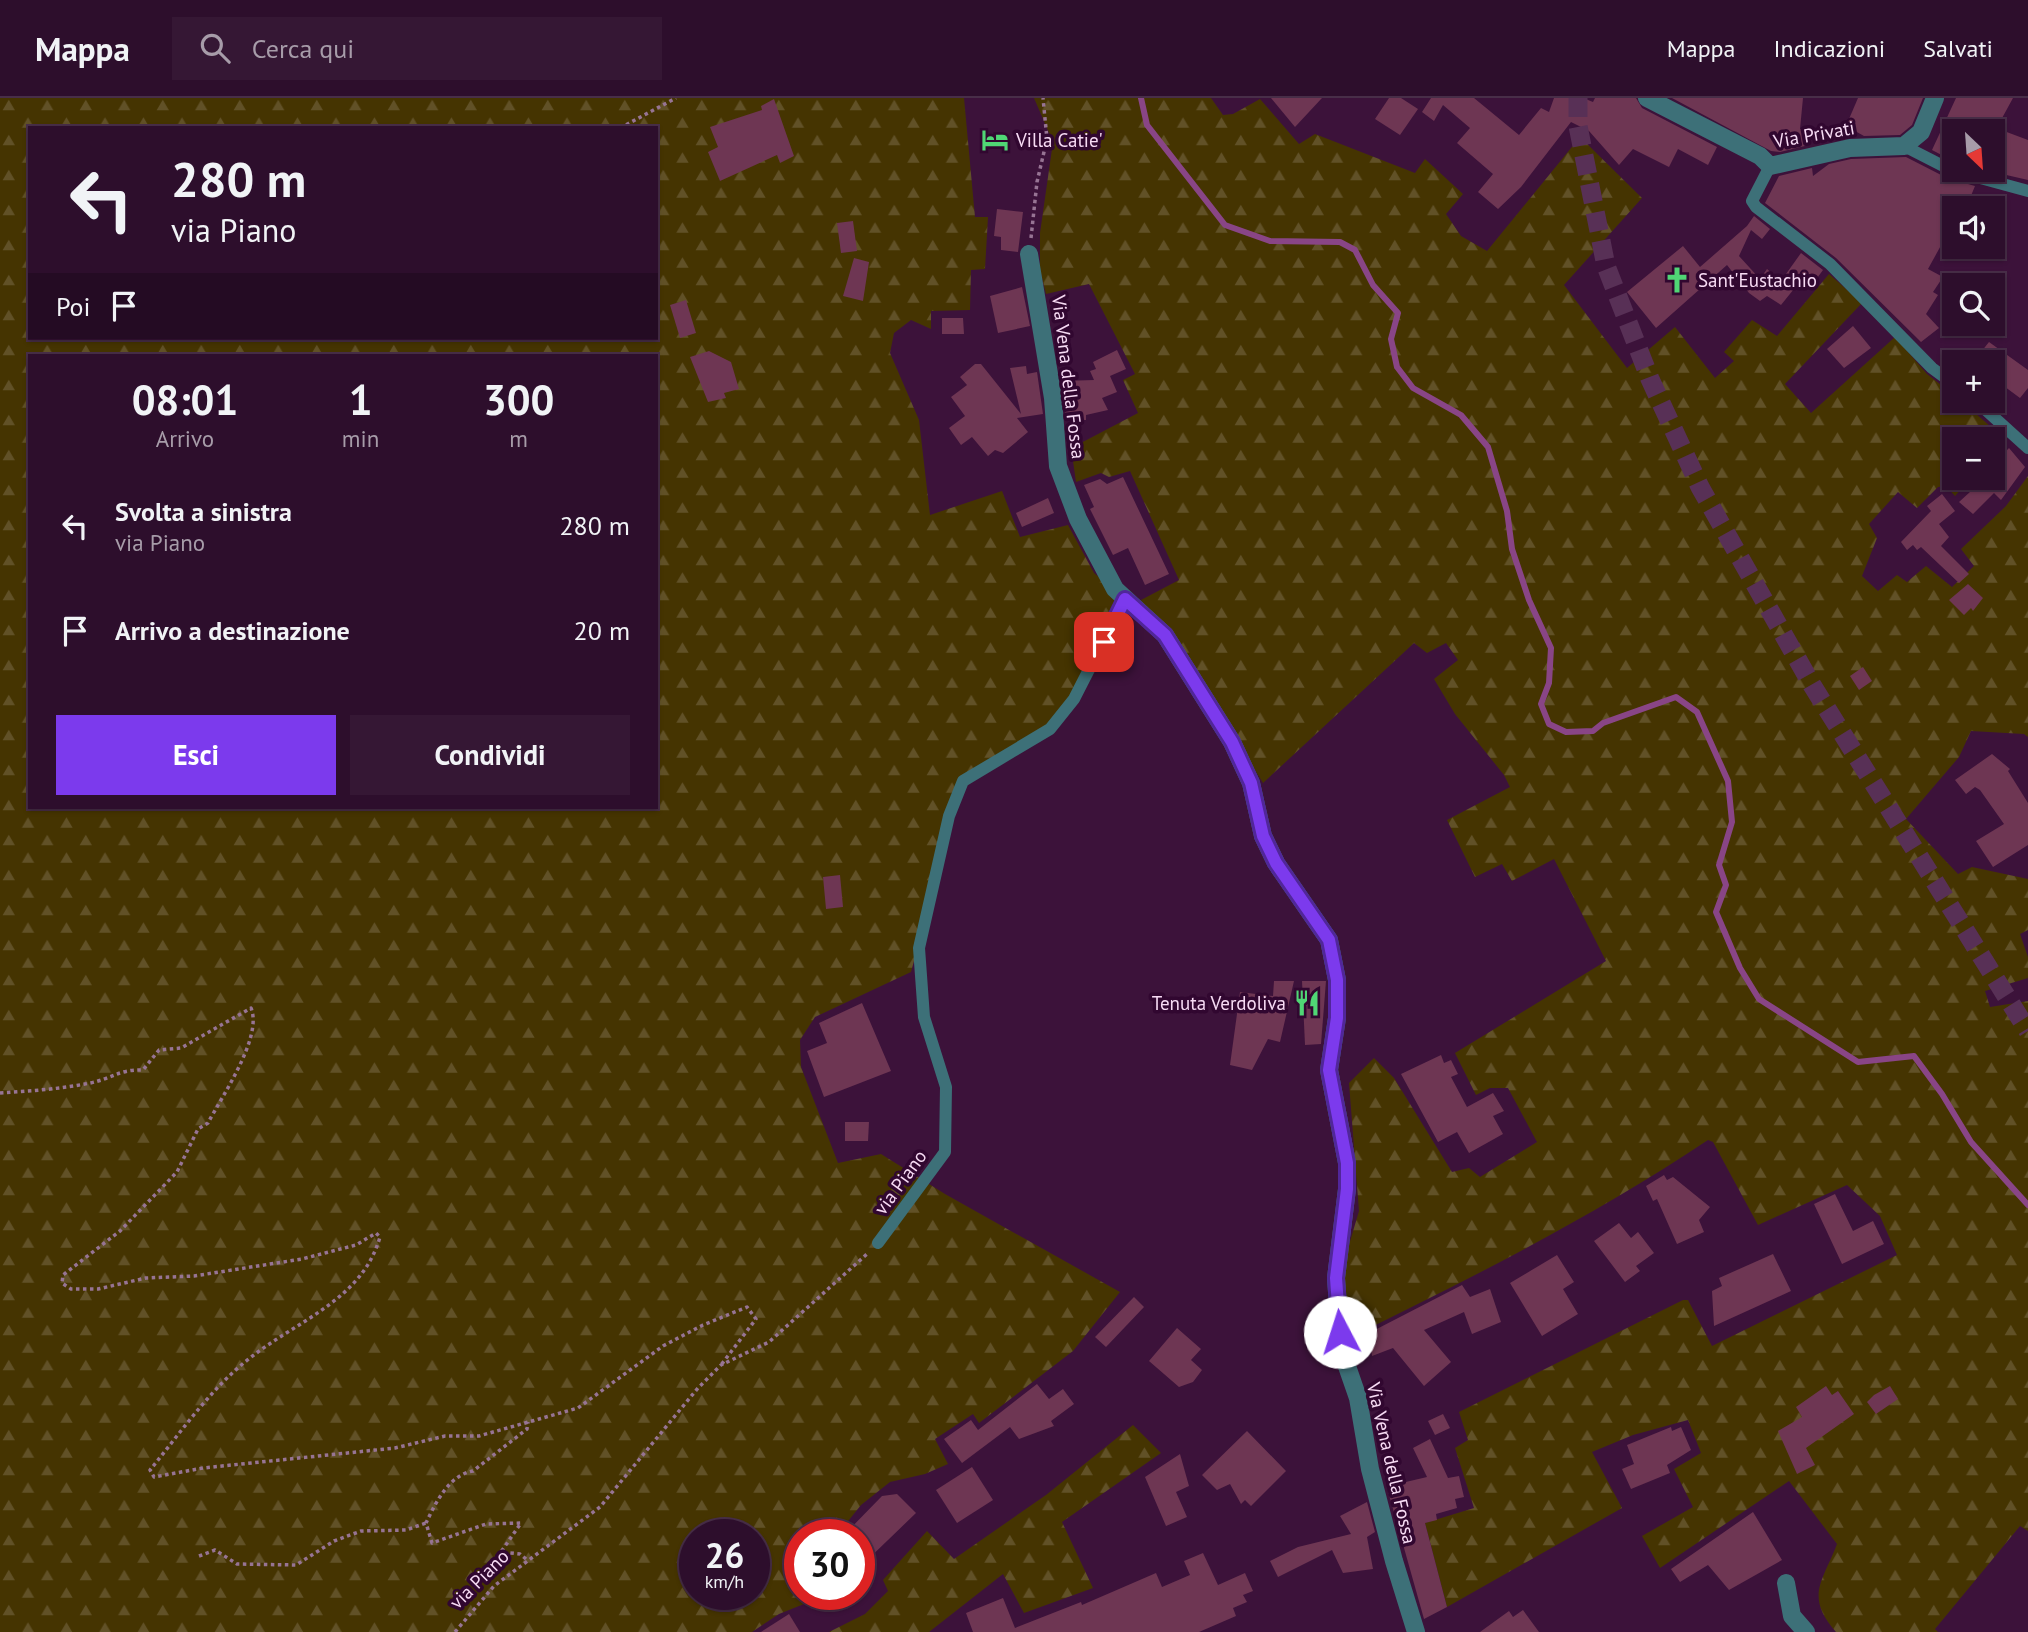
<!DOCTYPE html>
<html lang="it">
<head>
<meta charset="utf-8">
<style>
	body { margin:0; font-family:"PT Sans",sans-serif; background:#351734; color:#f1f3f6; height:100vh; display:flex; flex-direction:column; font-size:26px; white-space:nowrap }
	* { box-sizing:border-box; margin:0 }
	p { font-size:23px; color:#a79ca9 }
	.icon { flex:none; width:38px; height:38px; fill:none; stroke:currentColor; stroke-width:2; stroke-linecap:round; stroke-linejoin:round }
	.map { position:relative; flex:1; overflow:hidden }
	.sheet { position:absolute; left:28px; top:256px; width:630px; height:455px; display:flex; flex-direction:column; background:#2d0e2c; border-radius:0px; box-shadow:0 2px 5px #0004,0 0 0 2px #482e48 }
	.sheet>* { flex:none }
	.top-card { position:absolute; left:28px; top:28px; width:630px; height:214px; border-radius:0px; box-shadow:0 2px 5px #0004,0 0 0 2px #482e48; background:#2d0e2c; color:#f1f3f6; overflow:hidden }
	.needle { width:46px; rotate:155deg }
	.buttons { position:absolute; left:1942px; top:21px; display:grid; gap:14px }
	.buttons a { display:grid; place-items:center; width:63px; height:63px; border-radius:0px; background:#2d0e2c; box-shadow:0 2px 5px #0004,0 0 0 2px #482e48; font-size:35px }
	.speed { position:absolute; left:679px; top:1421px; display:flex; gap:14px; font-size:35px; font-weight:700; text-align:center }
	.speed>* { display:grid; place-content:center; width:91px; height:91px; border-radius:50%; background:#2d0e2c; box-shadow:0 2px 5px #0004,0 0 0 2px #482e48; line-height:1 }
	.speed small { font-size:18px; font-weight:400 }
	.speed .limit { border:10px solid #d22; background:#fff; color:#111 }
	.pin { position:absolute; display:grid; place-items:center; width:60px; height:60px; color:#fff; margin:-30px; border-radius:14px; box-shadow:0 4px 10px #0006 }
	.me { position:absolute; width:77px; margin:-38px; rotate:355deg; stroke-linejoin:round; filter:drop-shadow(0 0 5px #0008) }
	.turn { display:flex; align-items:center; gap:24px; height:147px; padding:0 28px; font-size:32px }
	.turn .icon { width:91px; height:91px; stroke-width:2.5 }
	.turn b { display:block; font-size:49px; line-height:60px }
	.then { display:flex; align-items:center; height:66px; padding:0 28px; background:#0003; gap:14px; font-size:26px }
	.eta { display:flex; justify-content:space-evenly; align-items:center; height:119px; text-align:center }
	.eta b { font-size:42px; font-weight:800; line-height:49px }
	.action { display:flex; gap:14px; margin-top:auto; padding:14px 28px }
	.action a { flex:1; height:80px; border-radius:0px; background:#7c3aed; color:#fff; font-size:28px; font-weight:800; line-height:80px; text-align:center }
	.action a+a { background:#351734; color:#f1f3f6 }
	ul { padding:0; list-style:none }
	li { display:flex; align-items:center; gap:21px; height:105px; padding:0 28px }
	li div { flex:1 }
	li b { display:block; font-size:26px }
	li em { font-style:normal }
	header { display:flex; align-items:center; gap:42px; box-sizing:border-box; height:98px; padding:0 35px; background:#2d0e2c; border-bottom:2px solid #482e48 }
	header strong { font-size:33px }
	nav { display:flex; gap:38px; margin-inline-start:auto; font-size:24px }
	.search { width:490px; height:63px; background:#351734; display:flex; align-items:center; gap:18px; box-sizing:border-box; padding:0 24px; border-radius:0px; color:#a79ca9; font-size:26px }
	.map>svg:first-child { display:block }
	.forest { fill:url(#forest-firs); fill-rule:evenodd }
	.lines { fill:none; stroke-linecap:round; stroke-linejoin:round }
	.stream { stroke:#894586; stroke-width:6 }
	.building { fill:#6e3653 }
	.trunk-tunnel { stroke:#583056; stroke-width:19; stroke-dasharray:19 10; stroke-linecap:butt }
	.path { stroke:#977494; stroke-width:3.5; stroke-dasharray:3.5 3.5; stroke-linecap:butt }
	.service { stroke:#3d7078; stroke-width:12 }
	.minor { stroke:#3d7078; stroke-width:18 }
	.route-casing { stroke:#51269a; stroke-width:18 }
	.route { stroke:#7c3aed; stroke-width:12 }
	.labels { text-anchor:middle; dominant-baseline:central; stroke-width:7; stroke-linejoin:round; paint-order:stroke }
	.street-label { font-size:19px; fill:#f7dbf4; stroke:#310730 }
	.poi-label { font-size:19px; fill:#f7dbf4; stroke:#310730; text-anchor:start }
</style>
</head>
<body>
<header>
<strong>Mappa</strong>
<div class="search"><svg class="icon" aria-label="search" viewBox="0 0 24 24"><circle cx="10" cy="10" r="6"/><path d="M15 15l6 6"/></svg>Cerca qui</div>
<nav><a>Mappa</a><a>Indicazioni</a><a>Salvati</a></nav>
</header>
<div class="map">
<svg width="2028" height="1534" viewBox="0 0 2028 1534">
	<defs>
		<pattern id="forest-firs" width="22" height="20" patternUnits="userSpaceOnUse" patternTransform="scale(1.75)"><rect width="22" height="20" fill="#453401"/><path d="M5 1l3.5 6h-7zM16 11l3.5 6h-7z" fill="#615127"/></pattern>
	</defs>
	<rect width="100%" height="100%" fill="#3c123a"/>
	<g class="forest">
		<path d="M0,0H964L975,119H988L985,171L971,172L970,212L931,213V231L911,222L894,235L890,255L919,322L930,417L1002,393L1020,439L1068,427L1094,475L1125,501L1094,565L1050,631L963,683L911,874L815,919L800,942L801,969L838,1065L881,1056L945,1096L1120,1194L1073,1253L979,1325L973,1316L935,1341L948,1366L925,1376L890,1384L861,1407L837,1437H800V1496H829L779,1516L752,1534H0ZM30,30H656V240H30ZM30,257H656V709H30ZM695,1437H754V1496H695Z"/>
		<path d="M1034,0H1211L1223,17L1233,16L1260,1L1299,46L1315,36L1415,75L1425,61L1463,96L1446,116L1461,138L1487,153L1580,39L1642,100L1564,187L1627,270L1675,229L1715,280L1734,263L1724,254L1752,222L1777,238L1829,176L1862,205L1785,286L1811,315L1895,239L1927,276L1955,298V303H1961L2005,341L1993,355V341H1955V380H1971L1955,398L1946,388L1938,389L1917,410L1898,394L1869,426L1877,440L1862,478L1878,493L1897,477L1907,484L1926,468L1952,489L1974,468L1961,451L2006,408L2028,378V639L2024,636L1971,633L1959,659L1906,721L1958,776L1972,769L2028,781V832L2020,836L2028,859V880L1985,893L1990,909L2028,903V1433L2020,1428L1935,1531L1938,1534H1836C1805,1498 1822,1485 1837,1446L1789,1383L1660,1470L1642,1438L1693,1409L1674,1371L1701,1355L1688,1322L1633,1337L1592,1354L1622,1410L1447,1509L1425,1425L1474,1410L1455,1350L1468,1342L1459,1314L1683,1202H1688L1712,1248L1897,1157L1880,1118L1847,1087L1758,1127L1713,1044L1708,1042C1594,1118 1474,1179 1351,1239L1344,1218L1341,1193L1346,1157L1359,1113L1349,985L1374,960L1394,980L1452,1074L1469,1070L1480,1079L1537,1044L1508,990H1490L1476,997L1455,955L1606,863L1554,761L1512,783L1502,766L1475,779L1447,722L1510,689L1504,677L1455,616L1434,581L1458,562L1446,545L1427,555L1414,545L1263,685L1185,557L1141,502L1179,482L1130,373L1109,379L1101,375L1076,384L1072,356L1079,346L1138,315L1123,282L1135,276L1089,186L1046,196L1040,172V135L1053,44Z"/>
		<polygon points="1133,1327 1161,1355 1062,1424 1093,1490 1024,1515 1003,1476 929,1534 829,1534 865,1516 888,1493 883,1482 927,1433 954,1461 1046,1397"/>
	</g>
	<g class="lines">
		<polyline class="stream" points="1141,0 1147,27 1225,127 1270,143 1340,144 1355,152 1373,187 1398,215 1391,241 1397,269 1413,290 1461,317 1488,349 1507,413 1512,451 1529,502 1551,550 1549,585 1541,606 1549,626 1566,634 1593,633 1603,625 1676,599 1697,614 1728,683 1732,724 1719,767 1726,787 1716,814 1740,870 1759,901 1858,964 1914,958 1942,996 1971,1044 2028,1107"/>
	</g>
	<g class="building">
		<polygon points="1271,0 1322,0 1295,29"/>
		<polygon points="1389,0 1401,0 1418,11 1400,37 1375,21"/>
		<polygon points="1431,0 1474,0 1519,37 1541,10 1549,14 1554,0 1583,0 1593,4 1595,0 1636,0 1642,10 1717,49 1708,67 1678,51 1669,69 1633,51 1619,67 1589,33 1571,24 1521,89 1498,111 1478,94 1493,76 1457,45 1470,30 1443,7 1434,23 1422,14"/>
		<polygon points="1672,0 1803,0 1800,31 1807,31 1809,47 1780,54 1771,53"/>
		<polygon points="1858,0 1923,0 1912,27 1900,37 1864,38 1846,28"/>
		<polygon points="1956,0 2013,0 1995,33 1955,33 1955,64 1932,52"/>
		<polygon points="774,1 794,58 780,65 777,57 720,83 708,54 718,49 710,29 762,12 761,8"/>
		<polygon points="2004,33 2028,42 2028,82 1989,73 1993,72 1993,61"/>
		<polygon points="1906,59 1947,80 1975,88 1966,110 1955,110 1955,122 1928,171 1943,179 1933,194 1938,197 1926,216 1939,230 1921,244 1836,160 1765,105 1779,78 1812,70 1813,78 1829,66 1851,61"/>
		<polygon points="997,111 1023,114 1018,154 1001,152 1001,139 994,138"/>
		<polygon points="1754,118 1770,131 1762,141 1751,132 1739,158 1760,181 1767,171 1781,183 1801,155 1823,172 1812,187 1802,181 1781,207 1767,198 1760,203 1749,195 1727,167 1656,230 1627,194 1683,148 1700,169 1747,128"/>
		<polygon points="853,123 857,153 841,155 837,125"/>
		<polygon points="854,160 869,164 863,203 843,198"/>
		<polygon points="1022,189 1030,228 998,235 990,198"/>
		<polygon points="686,202 696,235 680,240 670,207"/>
		<polygon points="942,220 963,220 964,236 942,236"/>
		<polygon points="1853,228 1871,250 1844,270 1827,251"/>
		<polygon points="1989,244 2028,272 2028,290 2020,300 1993,280 1993,264 1973,264"/>
		<polygon points="1117,252 1126,271 1110,278 1117,294 1102,300 1108,312 1086,317 1086,322 1066,322 1062,283 1094,282 1090,273 1096,271 1093,264"/>
		<polygon points="709,253 731,264 739,291 724,295 726,300 708,304 690,259"/>
		<polygon points="975,266 981,266 1021,316 1010,270 1026,268 1027,276 1037,274 1043,316 1017,320 1028,334 1003,355 995,352 988,358 972,339 961,347 949,330 965,318 951,299 967,287 960,279"/>
		<polygon points="2009,350 2025,369 2001,402 1994,395 1973,416 1959,404 1982,383 1978,380 1993,380 1993,367"/>
		<polygon points="1123,379 1169,476 1145,487 1128,450 1113,457 1090,411 1094,409 1084,387 1100,381 1107,386"/>
		<polygon points="1942,396 1955,413 1939,426 1949,439 1941,448 1969,476 1959,485 1921,449 1917,452 1913,447 1907,452 1901,444 1931,413 1927,408"/>
		<polygon points="1048,400 1054,415 1022,429 1016,415"/>
		<polygon points="1968,486 1983,500 1973,513 1971,510 1964,517 1949,502"/>
		<polygon points="1863,569 1872,583 1859,592 1850,578"/>
		<polygon points="1992,656 2010,671 2008,673 2028,705 2028,747 1993,769 1976,743 2004,726 1980,692 1975,689 1966,696 1955,682"/>
		<polygon points="840,777 843,809 826,811 823,779"/>
		<polygon points="1274,883 1294,883 1280,944 1268,941 1252,972 1230,967 1240,894 1273,898"/>
		<polygon points="1302,883 1326,883 1321,946 1305,947"/>
		<polygon points="862,905 891,973 824,999 807,953 827,945 819,925"/>
		<polygon points="1441,957 1444,965 1451,962 1458,976 1451,979 1467,1009 1493,995 1504,1013 1493,1018 1503,1036 1469,1055 1457,1034 1438,1044 1401,976"/>
		<polygon points="845,1024 869,1024 868,1043 845,1043"/>
		<polygon points="1664,1077 1667,1082 1673,1079 1710,1109 1699,1122 1704,1134 1677,1146 1657,1101 1653,1103 1646,1088"/>
		<polygon points="1835,1096 1853,1133 1873,1123 1884,1146 1842,1166 1814,1106"/>
		<polygon points="1619,1125 1631,1140 1638,1134 1654,1155 1636,1168 1640,1173 1625,1184 1594,1143"/>
		<polygon points="1773,1156 1791,1193 1714,1228 1712,1193 1722,1188 1719,1180"/>
		<polygon points="1557,1157 1574,1184 1563,1191 1578,1216 1542,1238 1510,1185"/>
		<polygon points="1462,1187 1470,1199 1490,1191 1501,1224 1472,1236 1464,1214 1424,1232 1451,1264 1424,1288 1393,1250 1372,1258 1369,1235"/>
		<polygon points="1134,1199 1144,1209 1106,1249 1095,1239"/>
		<polygon points="1177,1230 1201,1251 1191,1262 1202,1272 1193,1284 1179,1289 1149,1263"/>
		<polygon points="1037,1286 1049,1301 1063,1291 1074,1306 1051,1323 1054,1328 1019,1341 1010,1329 962,1365 944,1341 971,1322 978,1332"/>
		<polygon points="1826,1288 1832,1297 1838,1293 1854,1316 1806,1350 1815,1367 1797,1376 1778,1333 1802,1319 1796,1309"/>
		<polygon points="1890,1288 1898,1301 1876,1316 1867,1304 1874,1297"/>
		<polygon points="1443,1316 1450,1330 1435,1337 1428,1323"/>
		<polygon points="1671,1329 1672,1333 1681,1329 1691,1352 1667,1367 1670,1375 1631,1391 1622,1371 1634,1366 1627,1347"/>
		<polygon points="1247,1333 1286,1373 1251,1408 1245,1402 1241,1406 1230,1386 1217,1392 1202,1377"/>
		<polygon points="1430,1341 1448,1380 1459,1378 1464,1399 1455,1401 1457,1410 1436,1416 1437,1422 1425,1425 1447,1509 1424,1521 1388,1393 1394,1390 1393,1387 1427,1379 1413,1350"/>
		<polygon points="1180,1356 1189,1388 1176,1394 1187,1419 1166,1428 1145,1379"/>
		<polygon points="972,1369 993,1402 957,1425 936,1392"/>
		<polygon points="897,1396 916,1415 859,1470 859,1437 844,1437 882,1398"/>
		<polygon points="1367,1404 1375,1434 1367,1439 1373,1471 1343,1475 1332,1452 1278,1479 1270,1463 1298,1449 1351,1436 1340,1418"/>
		<polygon points="1753,1414 1782,1462 1729,1492 1708,1467 1680,1484 1671,1471"/>
		<polygon points="1203,1455 1218,1487 1245,1475 1253,1493 1243,1497 1247,1504 1233,1510 1236,1518 1199,1534 973,1534 966,1515 1003,1500 1015,1530 1081,1504 1082,1507 1156,1475 1162,1489 1190,1477 1184,1463"/>
		<polygon points="1523,1512 1539,1534 1480,1534 1509,1513 1513,1519"/>
		<polygon points="789,1516 800,1534 761,1534"/>
	</g>
	<g class="lines">
		<polyline class="trunk-tunnel" points="1578,0 1578,28 1606,168 1650,281 1700,389 1812,587 2028,933"/>
		<g class="path">
			<polyline points="620,30 676,0"/>
			<polyline points="1031,140 1037,84 1047,41 1043,0"/>
			<path d="M0,995C30,993 61,991 90,985C111,981 119,971 143,972L159,952L181,950L251,910C263,939 222,998 208,1025L198,1031L177,1074L120,1133L63,1177L62,1185L71,1191H98L146,1180L194,1178L302,1161L356,1147L376,1135L380,1139C362,1202 298,1222 250,1260C211,1290 181,1334 150,1372L154,1379L203,1370L395,1350L445,1338H479L578,1310L663,1248L703,1227L747,1209L756,1221L721,1267"/>
			<polyline points="199,1458 215,1452 237,1466 296,1467 334,1443 361,1433 406,1432 426,1425"/>
			<path d="M526,1461L520,1456L501,1454L521,1425L486,1426L432,1445L426,1425C436,1404 449,1377 473,1373L527,1331L528,1324"/>
			<polyline points="455,1534 494,1488 600,1409 698,1290 721,1267 769,1244 867,1156"/>
		</g>
		<g class="service">
			<polyline points="1904,48 1951,72 2028,93"/>
			<polyline points="1770,68 1752,103 1756,109 1830,166 1932,270 1955,287"/>
			<polyline points="1976,303 2028,350"/>
			<polyline points="878,1145 945,1054 946,989 924,919 919,850 949,718 963,683 1050,631 1074,601 1125,501"/>
		</g>
		<g class="minor">
			<polyline points="1647,0 1760,58 1770,68 1850,50 1904,48 1921,34 1935,0"/>
			<polyline points="1029,156 1053,300 1058,368 1078,421 1115,491 1165,537 1232,644 1251,685 1263,738 1276,765 1329,842 1337,882 1337,920 1329,972 1347,1065 1347,1091 1336,1180 1341,1251 1358,1300 1370,1371 1394,1463 1416,1534"/>
			<polyline points="1786,1485 1792,1518 1806,1534"/>
		</g>
	</g>
	<g class="lines">
		<g class="route-casing">
			<polyline id="route" points="1104,544 1125,501 1165,537 1232,644 1251,685 1263,738 1276,765 1329,842 1337,882 1337,920 1329,972 1347,1065 1347,1091 1336,1180 1340,1234"/>
		</g>
		<use href="#route" class="route"/>
	</g>
	<defs>
		<g id="hotel-bare" transform="scale(2.1)"><path d="M-6-4.5h1.5V1H6V5H4.5V3h-9V5H-6ZM-4 0a1.8 1.8 0 1 1 3.6 0ZM.5 0V-2.5h3Q6-2.5 6 0Z" fill="#50d675" stroke="#310730" stroke-width="2.5" paint-order="stroke"/></g>
		<g id="church-bare" transform="scale(2.1)"><path d="M-1.2-6h2.4v3.5h3.3v2.4h-3.3V6h-2.4V-.1h-3.3v-2.4h3.3Z" fill="#50d675" stroke="#310730" stroke-width="2.5" paint-order="stroke"/></g>
		<g id="restaurant-bare" transform="scale(2.1)"><path d="M-5-6h1v4h1v-4h1v4h1v-4h1v5L-1.5 .5V6h-2V.5L-5-1ZM5-6V6H3V1.5H1.5Q1.5-4 5-6Z" fill="#50d675" stroke="#310730" stroke-width="2.5" paint-order="stroke"/></g>
	</defs>
	<g fill-rule="evenodd">
		<use href="#hotel-bare" x="995" y="42"/>
		<use href="#church-bare" x="1677" y="182"/>
		<use href="#restaurant-bare" x="1307" y="905"/>
	</g>
	<g class="labels">
		<g class="street-label">
			<text transform="translate(1814 36) rotate(-10)">Via Privati</text>
			<text transform="translate(1069 279) rotate(83)">Via Vena della Fossa</text>
			<text transform="translate(900 1084) rotate(-54)">via Piano</text>
			<text transform="translate(1392 1365) rotate(77)">Via Vena della Fossa</text>
			<text transform="translate(479 1481) rotate(-45)">via Piano</text>
		</g>
		<g class="poi-label">
			<text x="1016" y="42">Villa Catie'</text>
			<text x="1698" y="182">Sant'Eustachio</text>
			<text x="1286" y="905" text-anchor="end">Tenuta Verdoliva</text>
		</g>
	</g>
</svg>
<div class="buttons">
<a><svg class="needle" viewBox="-14 -14 28 28"><path d="M0-13l5 13h-10z" fill="#e53935"/><path d="M0 13l5-13h-10z" fill="#a79ca9"/></svg></a>
<a><svg class="icon" aria-label="sound" viewBox="0 0 24 24"><path d="M4 9h4l5-4v14l-5-4H4zM17 9q2 3 0 6"/></svg></a>
<a><svg class="icon" aria-label="search" viewBox="0 0 24 24"><circle cx="10" cy="10" r="6"/><path d="M15 15l6 6"/></svg></a>
<a>+</a>
<a>−</a>
</div>
<div class="speed"><div>26<small>km/h</small></div><div class="limit">30</div></div>
<div class="pin" style="left:1104px;top:544px;background:#d93025"><svg class="icon" aria-label="arrive" viewBox="0 0 24 24"><path d="M6 21V4h12l-3 4 3 4H6"/></svg></div>
<svg class="me" style="left:1340px;top:1234px" viewBox="-20 -20 40 40"><circle r="19" fill="#fff"/><path d="M0-13L10 11 0 6-10 11z" fill="#7c3aed"/></svg>
<div class="top-card">
<div class="turn"><svg class="icon" aria-label="left" viewBox="0 0 24 24"><path d="M17 20v-9H6M10 6l-5 5 5 5"/></svg><div><b>280 m</b>via Piano</div></div>
<div class="then">Poi<svg class="icon" aria-label="arrive" viewBox="0 0 24 24"><path d="M6 21V4h12l-3 4 3 4H6"/></svg></div>
</div>
<section class="sheet">
<div class="eta">
<div><b>08:01</b><p>Arrivo</p></div>
<div><b>1</b><p>min</p></div>
<div><b>300</b><p>m</p></div>
</div>
<ul>
<li><svg class="icon" aria-label="left" viewBox="0 0 24 24"><path d="M17 20v-9H6M10 6l-5 5 5 5"/></svg><div><b>Svolta a sinistra</b><p>via Piano</p></div><em>280 m</em></li>
<li><svg class="icon" aria-label="arrive" viewBox="0 0 24 24"><path d="M6 21V4h12l-3 4 3 4H6"/></svg><div><b>Arrivo a destinazione</b></div><em>20 m</em></li>
</ul>
<div class="action"><a>Esci</a><a>Condividi</a></div>
</section>
</div>
</body>
</html>
